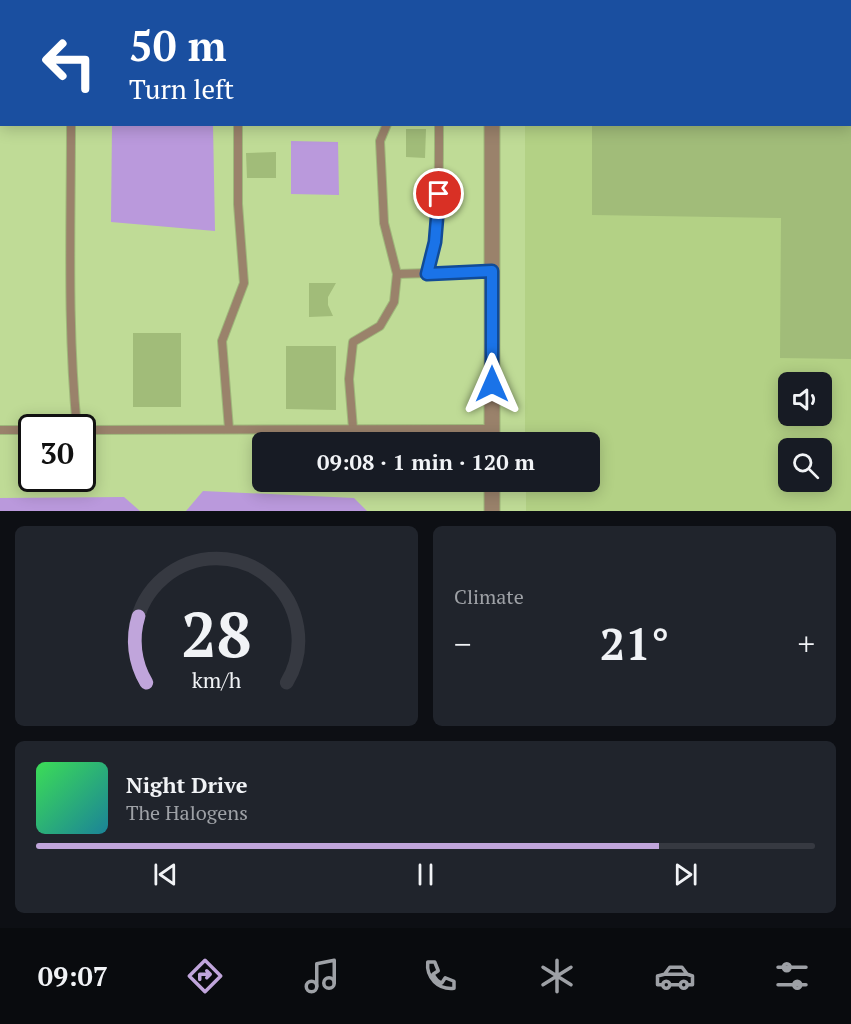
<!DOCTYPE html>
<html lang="en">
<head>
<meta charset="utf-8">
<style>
	body { margin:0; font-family:"PT Serif",serif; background:#20242c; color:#f1f3f6; height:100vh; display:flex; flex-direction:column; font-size:22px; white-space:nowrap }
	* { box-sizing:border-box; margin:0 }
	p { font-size:20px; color:#9ea1a6 }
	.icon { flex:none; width:33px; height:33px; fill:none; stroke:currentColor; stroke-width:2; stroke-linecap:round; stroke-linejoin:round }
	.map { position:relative; height:511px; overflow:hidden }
	.drawer { display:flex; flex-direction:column; gap:15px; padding:15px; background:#0d0f14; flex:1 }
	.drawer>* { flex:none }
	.guide { position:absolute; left:0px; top:0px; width:852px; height:126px; box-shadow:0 3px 15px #0003; background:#1a4fa0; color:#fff; overflow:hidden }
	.buttons { position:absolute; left:778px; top:372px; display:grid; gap:12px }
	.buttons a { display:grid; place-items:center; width:54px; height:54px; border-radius:9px; background:#171b24; box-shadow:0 3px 15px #0003; font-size:30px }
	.speed { position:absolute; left:18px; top:414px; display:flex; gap:12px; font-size:30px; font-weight:700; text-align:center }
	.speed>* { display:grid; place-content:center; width:78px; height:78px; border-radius:50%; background:#171b24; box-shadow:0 3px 15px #0003; line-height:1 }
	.speed .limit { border:3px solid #111; border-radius:9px; background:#fff; color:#111 }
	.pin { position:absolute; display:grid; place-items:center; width:51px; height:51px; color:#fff; margin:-26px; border:3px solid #fff; border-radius:50%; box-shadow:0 2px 6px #0007 }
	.me { position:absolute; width:66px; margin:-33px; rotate:0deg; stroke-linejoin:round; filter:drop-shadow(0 0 4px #0008) }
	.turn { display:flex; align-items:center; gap:21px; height:126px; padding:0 30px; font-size:27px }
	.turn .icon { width:78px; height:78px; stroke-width:2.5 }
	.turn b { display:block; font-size:42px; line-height:51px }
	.big { font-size:45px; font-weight:700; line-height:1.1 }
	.drawer .card { flex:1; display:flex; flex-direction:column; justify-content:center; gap:9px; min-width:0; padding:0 21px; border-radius:9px; background:#20242c }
	.drawer .dial { align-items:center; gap:0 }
	.dial svg { height:156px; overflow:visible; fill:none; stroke:#363941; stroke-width:7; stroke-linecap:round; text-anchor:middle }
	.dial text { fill:#f1f3f6; stroke:none }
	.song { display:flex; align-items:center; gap:18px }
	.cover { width:72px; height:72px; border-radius:9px; background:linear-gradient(135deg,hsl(130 70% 55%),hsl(190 70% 35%)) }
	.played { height:6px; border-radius:3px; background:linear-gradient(90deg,#c0a5db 80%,#363941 80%) }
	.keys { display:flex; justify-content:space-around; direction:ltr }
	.heat { display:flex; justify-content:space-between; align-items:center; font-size:33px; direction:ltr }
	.drawer .tiles { flex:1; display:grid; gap:15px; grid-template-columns:1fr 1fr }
	.card:last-child { grid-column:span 2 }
	.trip { position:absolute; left:252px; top:432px; width:348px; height:60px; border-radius:9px; background:#171b24; box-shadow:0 3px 15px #0003; font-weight:700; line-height:60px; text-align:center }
	.dock { display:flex; height:96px; justify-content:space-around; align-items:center; background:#090b0e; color:#9ea1a6 }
	.dock .icon { width:42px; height:42px }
	.dock .on { color:#c0a5db }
	.dock b { font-size:27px; color:#f1f3f6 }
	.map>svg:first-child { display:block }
</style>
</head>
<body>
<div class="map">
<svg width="851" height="511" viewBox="0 0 851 511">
	<rect width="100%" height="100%" fill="#bfdb96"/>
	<!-- built -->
	<path fill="#b3d185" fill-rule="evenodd" d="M851,56V511H526V482H590V442H525V125L850,124ZM789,382H822V416H789ZM789,448H822V482H789Z"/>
	<!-- water -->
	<g fill="#ba99dc">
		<polygon points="112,125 213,125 215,231 111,222"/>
		<polygon points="291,141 338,142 339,195 291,194"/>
		<polygon points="203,491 354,498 367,511 186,511"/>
		<polygon points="124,497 140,511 0,511 0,498"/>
	</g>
	<!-- building -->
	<g fill="#a1bc79">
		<polygon points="592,124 851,124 851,359 780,358 781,218 592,215"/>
		<polygon points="406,129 426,129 425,158 406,157"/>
		<polygon points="276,152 276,178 247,178 246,153"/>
		<polygon points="309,283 336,283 328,297 328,305 333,316 309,317"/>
		<rect x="133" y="333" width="48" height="74"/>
		<polygon points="286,346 336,346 336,410 286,409"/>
	</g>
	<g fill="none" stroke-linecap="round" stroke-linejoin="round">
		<!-- lane casing -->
		<g stroke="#9fb87b" stroke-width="10">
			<g id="lane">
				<polyline points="238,0 238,2"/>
				<polyline points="71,2 71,0"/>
				<path d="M71,124C71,226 67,327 77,428"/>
				<polyline points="397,274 492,271"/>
				<path d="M427,274C440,224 439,175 439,124"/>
				<polyline points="229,429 222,341 244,283 238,204 238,124"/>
				<polyline points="353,429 349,379 353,342 380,326 394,302 397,274 384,223 380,141 387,124"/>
				<polyline points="0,430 32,430"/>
				<polyline points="82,430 492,429"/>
			</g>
		</g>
		<!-- street casing -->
		<g stroke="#9fb87b" stroke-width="17">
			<g id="street">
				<polyline points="490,2 490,0"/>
				<polyline points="492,124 492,442"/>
				<polyline points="492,482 492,511"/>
			</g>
		</g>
		<!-- path -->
		<g stroke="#7c925e" stroke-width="3" stroke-dasharray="3 4.5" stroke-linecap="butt">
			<polyline points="375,0 375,2"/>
			<polyline points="431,2 431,0"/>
		</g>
		<!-- lane -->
		<use href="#lane" stroke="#9a826b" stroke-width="8"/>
		<!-- street -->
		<use href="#street" stroke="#9a826b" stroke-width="15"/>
	</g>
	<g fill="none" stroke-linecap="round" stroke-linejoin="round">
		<!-- route casing -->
		<g stroke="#114b97" stroke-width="15">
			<polyline id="route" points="439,194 435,242 427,274 492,271 492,384"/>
		</g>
		<!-- route -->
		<use href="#route" stroke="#1a73e8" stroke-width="10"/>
	</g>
</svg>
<div class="buttons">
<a><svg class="icon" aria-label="sound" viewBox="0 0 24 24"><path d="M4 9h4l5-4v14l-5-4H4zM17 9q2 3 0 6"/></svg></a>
<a><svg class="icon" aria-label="search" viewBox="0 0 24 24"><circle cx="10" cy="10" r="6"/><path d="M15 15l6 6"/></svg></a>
</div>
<div class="speed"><div class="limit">30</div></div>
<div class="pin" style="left:439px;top:194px;background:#d93025"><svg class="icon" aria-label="arrive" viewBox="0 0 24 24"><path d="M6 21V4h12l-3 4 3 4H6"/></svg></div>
<svg class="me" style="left:492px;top:384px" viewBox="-20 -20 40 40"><path d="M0-17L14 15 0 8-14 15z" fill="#1a73e8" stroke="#fff" stroke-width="4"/></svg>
<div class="trip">09:08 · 1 min · 120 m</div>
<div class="guide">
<div class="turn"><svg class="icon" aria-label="left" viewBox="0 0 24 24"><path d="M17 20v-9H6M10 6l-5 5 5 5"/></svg><div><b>50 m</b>Turn left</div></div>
</div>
</div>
<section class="drawer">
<div class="tiles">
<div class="card dial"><svg viewBox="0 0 100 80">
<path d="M14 69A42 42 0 1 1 86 69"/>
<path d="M14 69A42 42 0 0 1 10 35" stroke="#c0a5db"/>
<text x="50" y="56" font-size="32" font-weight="700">28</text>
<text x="50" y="72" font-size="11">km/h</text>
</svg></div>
<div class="card"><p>Climate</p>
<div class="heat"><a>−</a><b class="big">21°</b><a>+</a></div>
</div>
<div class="card">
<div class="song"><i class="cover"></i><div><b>Night Drive</b><p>The Halogens</p></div></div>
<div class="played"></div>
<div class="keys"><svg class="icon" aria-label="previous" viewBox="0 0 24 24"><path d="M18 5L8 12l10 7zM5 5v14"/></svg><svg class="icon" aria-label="pause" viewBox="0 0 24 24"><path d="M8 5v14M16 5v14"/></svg><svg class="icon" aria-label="next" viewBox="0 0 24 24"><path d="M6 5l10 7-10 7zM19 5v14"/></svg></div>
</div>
</div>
</section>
<nav class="dock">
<b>09:07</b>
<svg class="icon on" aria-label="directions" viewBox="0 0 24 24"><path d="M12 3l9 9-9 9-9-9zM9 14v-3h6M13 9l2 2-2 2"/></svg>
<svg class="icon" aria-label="music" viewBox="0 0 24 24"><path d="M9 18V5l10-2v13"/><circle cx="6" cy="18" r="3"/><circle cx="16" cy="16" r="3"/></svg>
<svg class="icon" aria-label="phone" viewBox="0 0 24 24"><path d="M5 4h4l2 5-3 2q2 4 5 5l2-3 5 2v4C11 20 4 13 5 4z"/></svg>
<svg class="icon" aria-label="climate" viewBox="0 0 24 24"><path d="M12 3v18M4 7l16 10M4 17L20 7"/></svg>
<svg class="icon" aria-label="car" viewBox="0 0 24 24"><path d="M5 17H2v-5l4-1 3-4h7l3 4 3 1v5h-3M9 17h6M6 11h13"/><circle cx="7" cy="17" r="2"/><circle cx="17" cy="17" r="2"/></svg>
<svg class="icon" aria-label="filters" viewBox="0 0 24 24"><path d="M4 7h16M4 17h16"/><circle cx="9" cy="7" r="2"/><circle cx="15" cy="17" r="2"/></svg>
</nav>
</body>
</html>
